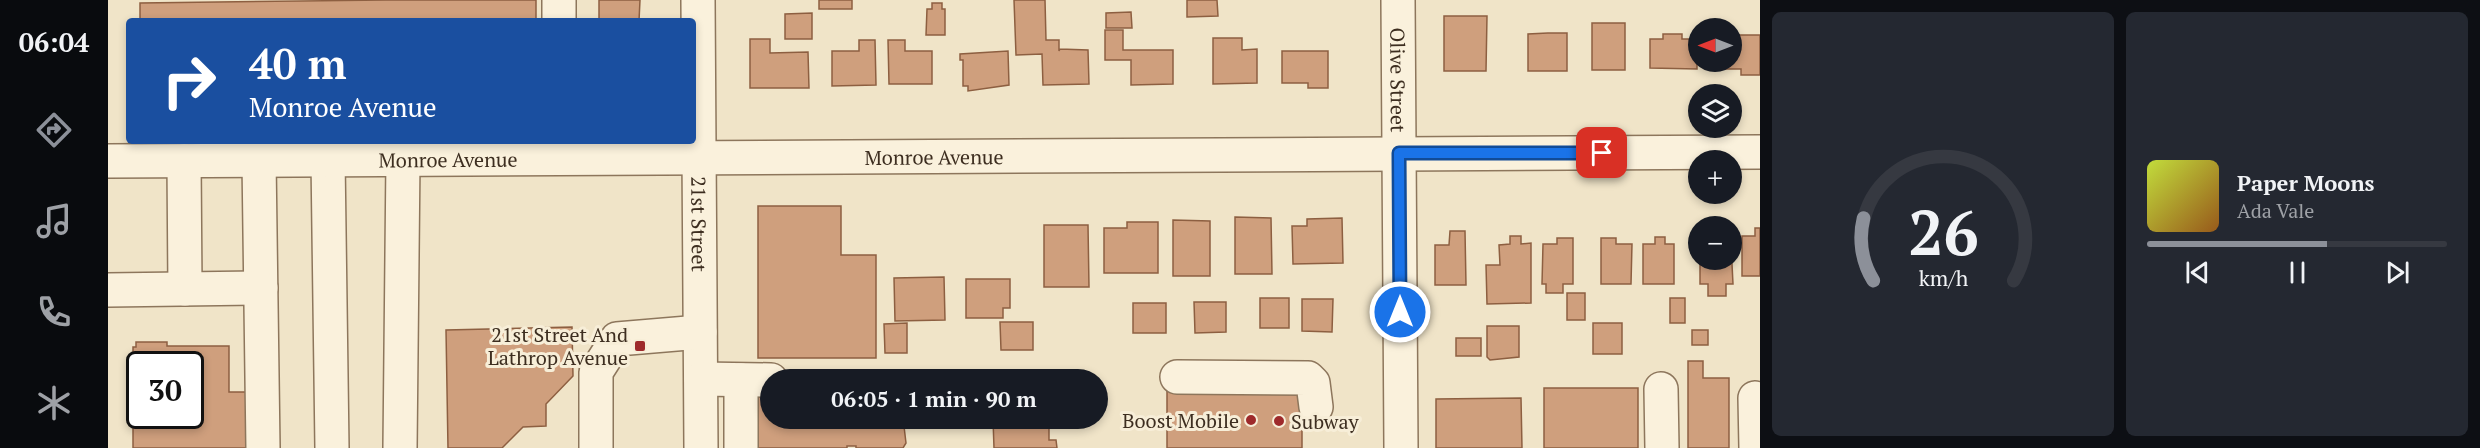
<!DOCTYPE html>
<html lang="en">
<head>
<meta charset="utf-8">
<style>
	body { margin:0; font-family:"PT Serif",serif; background:#242831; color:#f1f3f6; height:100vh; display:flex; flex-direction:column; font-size:22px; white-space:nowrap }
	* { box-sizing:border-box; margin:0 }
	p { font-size:20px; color:#9ea1a6 }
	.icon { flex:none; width:33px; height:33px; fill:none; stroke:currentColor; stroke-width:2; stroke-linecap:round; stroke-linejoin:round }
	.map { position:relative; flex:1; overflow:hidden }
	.panel { display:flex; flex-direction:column; gap:12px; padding:12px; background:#0d0f14; width:720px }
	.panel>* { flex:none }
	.top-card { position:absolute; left:18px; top:18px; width:570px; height:126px; border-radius:6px; box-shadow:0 3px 9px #0003; background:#1a4fa0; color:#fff; overflow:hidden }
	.needle { width:39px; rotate:270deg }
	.fabs { position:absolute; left:1580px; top:18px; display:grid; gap:12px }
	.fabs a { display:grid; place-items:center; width:54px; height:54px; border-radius:50%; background:#171b24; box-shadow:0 3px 9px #0003; font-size:30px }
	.speed { position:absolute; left:18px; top:351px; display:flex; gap:12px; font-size:30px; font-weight:700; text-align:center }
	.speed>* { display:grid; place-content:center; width:78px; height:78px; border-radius:50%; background:#171b24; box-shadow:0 3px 9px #0003; line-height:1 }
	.speed .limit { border:3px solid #111; border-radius:9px; background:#fff; color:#111 }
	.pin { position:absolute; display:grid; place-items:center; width:51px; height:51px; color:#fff; margin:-26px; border-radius:12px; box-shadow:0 3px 9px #0006 }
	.me { position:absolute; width:66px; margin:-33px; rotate:0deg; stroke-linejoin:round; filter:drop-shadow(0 0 4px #0008) }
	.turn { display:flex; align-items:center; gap:21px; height:126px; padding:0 24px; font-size:27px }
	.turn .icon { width:78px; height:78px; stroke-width:2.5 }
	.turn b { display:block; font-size:42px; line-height:51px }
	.panel .tile { flex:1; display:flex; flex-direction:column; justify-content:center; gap:9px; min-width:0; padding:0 21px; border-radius:9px; background:#242831 }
	.panel .dial { align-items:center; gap:0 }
	.dial svg { height:156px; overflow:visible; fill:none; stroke:#363941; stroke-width:7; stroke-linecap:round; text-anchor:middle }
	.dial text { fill:#f1f3f6; stroke:none }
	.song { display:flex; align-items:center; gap:18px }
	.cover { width:72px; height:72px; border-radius:9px; background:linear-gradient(135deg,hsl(70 70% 55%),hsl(30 70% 35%)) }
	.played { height:6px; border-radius:3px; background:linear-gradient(90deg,#8c9099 60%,#363941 60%) }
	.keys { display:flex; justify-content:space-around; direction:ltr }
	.panel .tiles { flex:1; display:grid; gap:12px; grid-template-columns:repeat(2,1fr) }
	.trip { position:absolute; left:652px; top:369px; width:348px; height:60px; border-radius:30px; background:#171b24; box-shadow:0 3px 9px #0003; font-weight:700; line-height:60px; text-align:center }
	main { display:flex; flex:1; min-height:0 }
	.menu { display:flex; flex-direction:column; width:108px; justify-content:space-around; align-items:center; background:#090b0e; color:#9ea1a6 }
	.menu .icon { width:42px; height:42px }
	.menu .selected { color:#8c9099 }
	.menu b { font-size:27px; color:#f1f3f6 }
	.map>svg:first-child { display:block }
</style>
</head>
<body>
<main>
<nav class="menu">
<b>06:04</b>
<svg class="icon selected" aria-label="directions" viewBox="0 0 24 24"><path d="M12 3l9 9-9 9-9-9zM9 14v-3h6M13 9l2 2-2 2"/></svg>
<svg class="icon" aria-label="music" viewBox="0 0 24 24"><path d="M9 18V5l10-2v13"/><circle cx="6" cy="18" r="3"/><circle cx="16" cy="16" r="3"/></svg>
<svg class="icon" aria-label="phone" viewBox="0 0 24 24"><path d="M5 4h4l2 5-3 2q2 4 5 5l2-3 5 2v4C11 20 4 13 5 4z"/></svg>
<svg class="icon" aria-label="climate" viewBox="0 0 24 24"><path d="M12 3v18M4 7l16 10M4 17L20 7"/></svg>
</nav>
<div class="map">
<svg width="1652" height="448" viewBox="0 0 1652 448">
	<rect width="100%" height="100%" fill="#f0e4c8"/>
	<!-- building -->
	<g fill="#cf9f7d" stroke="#8d5f41" stroke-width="1.5" fill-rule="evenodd">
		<polygon points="278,0 428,0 428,21 32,21 32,3"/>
		<polygon points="491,0 532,0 531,21 491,21"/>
		<rect x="711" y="0" width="33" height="9"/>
		<polygon points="906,0 937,0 938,40 951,40 951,51 952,49 980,50 981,84 935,85 934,54 908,55"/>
		<polygon points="1079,0 1109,0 1110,16 1079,17"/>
		<polygon points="824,3 834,3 834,9 837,9 837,35 818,35 819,9 824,9"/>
		<polygon points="1023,12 1024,28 998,28 998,13"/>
		<polygon points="704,13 704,39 677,39 677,14"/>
		<polygon points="1336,16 1379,16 1378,71 1336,71"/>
		<rect x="1484" y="23" width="33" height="47"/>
		<polygon points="997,30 1015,30 1015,50 1065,50 1065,84 1023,85 1023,60 997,60"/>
		<polygon points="1440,33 1459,33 1459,71 1420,71 1420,34"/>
		<polygon points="1555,34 1574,34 1574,39 1589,39 1589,69 1542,68 1542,39 1555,39"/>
		<polygon points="1623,35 1652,35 1652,75 1633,75 1633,69 1609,69 1609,62 1623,62"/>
		<polygon points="1105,38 1134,38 1134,50 1149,49 1149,83 1105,84"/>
		<polygon points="642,39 662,39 662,53 700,52 701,88 642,88"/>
		<polygon points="751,40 767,40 768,85 724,86 724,51 751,51"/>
		<polygon points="780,40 797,40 797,51 824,51 824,84 781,84"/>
		<polygon points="900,51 901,85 860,91 860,86 855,86 855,60 852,60 852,54"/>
		<polygon points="1174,51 1220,51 1220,88 1200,88 1200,83 1174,83"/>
		<polygon points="278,141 424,141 424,142 278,143"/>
		<polygon points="650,206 733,206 733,255 768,255 768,358 650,358"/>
		<polygon points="1127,217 1163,218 1164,274 1127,274"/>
		<polygon points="1234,218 1235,263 1185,264 1184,226 1199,226 1199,219"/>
		<polygon points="1065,220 1102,221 1102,276 1065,276"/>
		<polygon points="1019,222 1050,222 1050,273 996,273 996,228 1019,228"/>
		<polygon points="936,225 980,225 981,287 936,287"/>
		<polygon points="1647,228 1652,228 1652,276 1634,276 1634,236 1647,236"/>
		<polygon points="1342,231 1357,231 1358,285 1327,285 1327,245 1341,245"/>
		<polygon points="1402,236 1413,236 1413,244 1423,243 1423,303 1379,304 1378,265 1392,265 1391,245 1402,244"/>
		<polygon points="1547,237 1557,237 1557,244 1566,244 1566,284 1535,284 1535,244 1547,244"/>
		<polygon points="1449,238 1465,238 1465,284 1455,284 1455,293 1438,293 1438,284 1434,284 1435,244 1449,244"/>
		<polygon points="1493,238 1508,238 1508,244 1524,244 1523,284 1493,284"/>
		<polygon points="1623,244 1625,284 1618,284 1618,296 1600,296 1600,284 1592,284 1592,260 1623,260"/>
		<polygon points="836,277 837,320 787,321 786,278"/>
		<polygon points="858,279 902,279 902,308 895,308 895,318 858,318"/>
		<rect x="1459" y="293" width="18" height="27"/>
		<rect x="1152" y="298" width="29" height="30"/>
		<rect x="1562" y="298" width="15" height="25"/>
		<polygon points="1194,299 1225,299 1224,332 1194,331"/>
		<polygon points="1086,302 1118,302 1118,332 1087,333"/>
		<rect x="1025" y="303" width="33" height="30"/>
		<polygon points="892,322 925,322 925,350 893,350"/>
		<polygon points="799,323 799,353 777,353 776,324"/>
		<rect x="1485" y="323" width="29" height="31"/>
		<polygon points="1379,326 1411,326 1411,357 1382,360 1379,357"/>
		<polygon points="464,327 465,376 438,404 438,426 415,427 394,448 340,448 338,330"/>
		<rect x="1584" y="330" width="16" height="15"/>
		<rect x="1348" y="338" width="25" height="18"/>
		<path d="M28,342H59V346H121V392H139V448H25V347H28ZM32,364H82V416H32Z"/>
		<polygon points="1580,361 1595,361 1595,378 1621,378 1621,448 1580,448"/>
		<polygon points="1194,386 1194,448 1059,448 1059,387"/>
		<rect x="1436" y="388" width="94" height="60"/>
		<polygon points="646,396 663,396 663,418 795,418 798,443 795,448 748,448 748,446 739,446 739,448 647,448"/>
		<polygon points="1413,398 1414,448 1328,448 1328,399"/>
		<polygon points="885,419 941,419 941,440 948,440 949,448 886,448"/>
	</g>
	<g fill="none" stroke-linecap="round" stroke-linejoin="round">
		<!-- minor casing -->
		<g stroke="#8d765c" stroke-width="36">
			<g id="minor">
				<path id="s1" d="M590,0L593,448"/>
				<path id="s2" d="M1290,0L1293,448"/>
				<polyline points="451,21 451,0"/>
				<polyline points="220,159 224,448"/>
				<polyline points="151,160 155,448"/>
				<path id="s3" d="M0,161L1652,152"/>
				<polyline points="76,161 77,289"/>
				<polyline points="0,290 153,288"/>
				<polyline points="1069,377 1200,378 1205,383 1208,407"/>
				<polyline points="593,379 663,380"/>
				<polyline points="1553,389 1554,448"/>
				<polyline points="1647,398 1648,448"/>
				<polyline points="292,448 295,159"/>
				<polyline points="488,448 488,372 509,339 592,332"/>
				<polyline points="633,448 633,380"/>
			</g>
		</g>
		<!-- minor -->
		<use href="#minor" stroke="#faf1dc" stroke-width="33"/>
	</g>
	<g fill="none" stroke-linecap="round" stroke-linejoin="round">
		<!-- route casing -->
		<g stroke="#114b97" stroke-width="15">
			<polyline id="route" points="1292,312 1291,153 1494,153"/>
		</g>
		<!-- route -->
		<use href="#route" stroke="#1a73e8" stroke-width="10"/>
	</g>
	<!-- markers -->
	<g fill="#9e2a2b" stroke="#f7eed8" stroke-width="2">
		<rect x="526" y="340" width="12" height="12" rx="3"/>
		<circle cx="1143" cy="420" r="6"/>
		<circle cx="1171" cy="421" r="6"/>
	</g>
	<g text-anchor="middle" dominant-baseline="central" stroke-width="6" stroke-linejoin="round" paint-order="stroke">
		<!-- street labels -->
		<g font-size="20" fill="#3d2e20" stroke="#f7eed8">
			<text stroke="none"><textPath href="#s2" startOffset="80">Olive Street</textPath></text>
			<text stroke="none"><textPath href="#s3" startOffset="826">Monroe Avenue</textPath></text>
			<text stroke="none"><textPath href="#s3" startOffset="340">Monroe Avenue</textPath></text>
			<text stroke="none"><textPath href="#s1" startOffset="224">21st Street</textPath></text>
		</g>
		<!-- poi labels -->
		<g font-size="20" fill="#3d2e20" stroke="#f7eed8" text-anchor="end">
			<text x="520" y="334">21st Street And<tspan x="520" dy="23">Lathrop Avenue</tspan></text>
			<text x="1131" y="420">Boost Mobile</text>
			<text x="1183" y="421" text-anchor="start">Subway</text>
		</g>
	</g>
</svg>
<div class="fabs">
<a><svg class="needle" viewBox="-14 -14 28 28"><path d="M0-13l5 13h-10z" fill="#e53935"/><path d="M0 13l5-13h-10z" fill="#9ea1a6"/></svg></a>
<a><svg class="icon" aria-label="layers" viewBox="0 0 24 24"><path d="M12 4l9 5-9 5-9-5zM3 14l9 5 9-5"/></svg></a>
<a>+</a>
<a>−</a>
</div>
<div class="speed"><div class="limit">30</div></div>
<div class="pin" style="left:1494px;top:153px;background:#d93025"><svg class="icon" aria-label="arrive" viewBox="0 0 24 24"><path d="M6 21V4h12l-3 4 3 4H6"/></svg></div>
<svg class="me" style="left:1292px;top:312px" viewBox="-20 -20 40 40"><circle r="17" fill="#1a73e8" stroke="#fff" stroke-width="3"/><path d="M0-11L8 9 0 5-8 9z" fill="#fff"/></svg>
<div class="trip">06:05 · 1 min · 90 m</div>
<div class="top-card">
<div class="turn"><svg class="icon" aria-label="right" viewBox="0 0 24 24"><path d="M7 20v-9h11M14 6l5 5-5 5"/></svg><div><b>40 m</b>Monroe Avenue</div></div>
</div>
</div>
<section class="panel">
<div class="tiles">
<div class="tile dial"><svg viewBox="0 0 100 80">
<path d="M14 69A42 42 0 1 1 86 69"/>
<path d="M14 69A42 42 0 0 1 9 37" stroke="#8c9099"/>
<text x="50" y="56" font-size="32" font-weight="700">26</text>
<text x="50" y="72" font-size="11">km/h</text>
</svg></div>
<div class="tile">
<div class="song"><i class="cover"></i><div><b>Paper Moons</b><p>Ada Vale</p></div></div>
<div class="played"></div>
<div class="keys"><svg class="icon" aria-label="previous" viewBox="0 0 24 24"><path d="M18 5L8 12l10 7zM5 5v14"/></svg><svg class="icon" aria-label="pause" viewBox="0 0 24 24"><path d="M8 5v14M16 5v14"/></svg><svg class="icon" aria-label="next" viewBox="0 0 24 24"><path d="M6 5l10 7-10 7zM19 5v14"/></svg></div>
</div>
</div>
</section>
</main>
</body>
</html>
